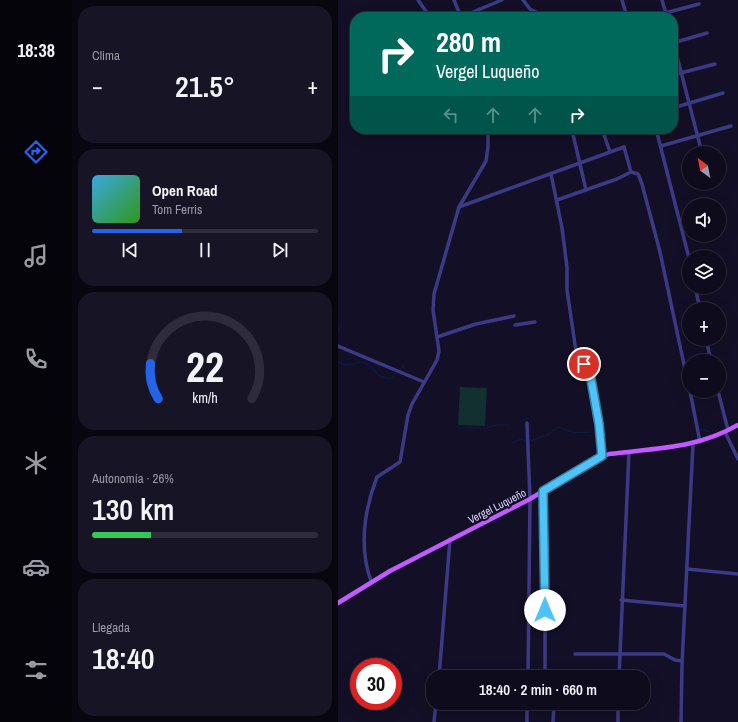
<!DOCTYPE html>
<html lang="es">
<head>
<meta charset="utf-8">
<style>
	body { margin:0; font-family:"Archivo Narrow",sans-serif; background:#171425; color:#f1f3f6; height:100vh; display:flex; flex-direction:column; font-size:15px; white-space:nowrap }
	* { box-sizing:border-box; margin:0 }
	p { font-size:13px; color:#9b9ba3 }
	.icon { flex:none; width:22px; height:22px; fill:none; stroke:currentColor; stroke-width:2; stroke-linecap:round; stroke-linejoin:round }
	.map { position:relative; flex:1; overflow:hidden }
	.side { display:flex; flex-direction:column; gap:6px; padding:6px; background:#08060f; width:266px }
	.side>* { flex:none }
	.top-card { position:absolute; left:12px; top:12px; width:328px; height:122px; border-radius:16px; box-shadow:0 4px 16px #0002,0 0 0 1px #2e2b3b; background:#00695c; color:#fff; overflow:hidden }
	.needle { width:26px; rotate:328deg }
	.fabs { position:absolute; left:344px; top:146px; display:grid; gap:8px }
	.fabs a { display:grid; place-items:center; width:44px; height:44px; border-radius:50%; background:#0e0b1c; box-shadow:0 4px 16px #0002,0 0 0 1px #2e2b3b; font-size:20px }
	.speed { position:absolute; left:12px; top:658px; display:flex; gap:8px; font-size:20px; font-weight:700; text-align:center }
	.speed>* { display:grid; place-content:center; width:52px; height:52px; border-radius:50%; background:#0e0b1c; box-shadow:0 4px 16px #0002,0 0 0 1px #2e2b3b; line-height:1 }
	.speed .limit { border:6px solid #d22; background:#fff; color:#111 }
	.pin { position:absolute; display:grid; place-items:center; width:34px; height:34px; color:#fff; margin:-17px; border:2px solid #fff; border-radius:50%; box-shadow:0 1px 4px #0007 }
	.me { position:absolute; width:44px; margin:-22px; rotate:0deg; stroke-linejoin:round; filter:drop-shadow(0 0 3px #0008) }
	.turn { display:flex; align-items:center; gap:14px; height:84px; padding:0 20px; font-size:18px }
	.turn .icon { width:52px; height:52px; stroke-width:2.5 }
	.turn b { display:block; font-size:28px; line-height:34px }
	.lanes { display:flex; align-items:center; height:38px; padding:0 20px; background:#0003; justify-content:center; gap:20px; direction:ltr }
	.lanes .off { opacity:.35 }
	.big { font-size:30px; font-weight:600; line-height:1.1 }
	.side .tile { flex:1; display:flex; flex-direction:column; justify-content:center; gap:6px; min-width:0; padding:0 14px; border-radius:16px; background:#171425 }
	.side .dial { align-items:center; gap:0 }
	.dial svg { height:104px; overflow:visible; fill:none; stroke:#2e2b3b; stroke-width:7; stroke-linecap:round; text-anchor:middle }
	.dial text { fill:#f1f3f6; stroke:none }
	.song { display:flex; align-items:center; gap:12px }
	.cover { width:48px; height:48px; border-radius:6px; background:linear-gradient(135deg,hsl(200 70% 55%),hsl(110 70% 35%)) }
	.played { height:4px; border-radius:2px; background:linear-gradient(90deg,#2563eb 40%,#2e2b3b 40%) }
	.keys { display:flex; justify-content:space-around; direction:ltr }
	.heat { display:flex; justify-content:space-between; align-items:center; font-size:22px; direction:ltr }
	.charge { height:6px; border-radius:3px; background:linear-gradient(90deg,#34c759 26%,#2e2b3b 0) }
	.trip { position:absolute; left:88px; top:670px; width:224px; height:40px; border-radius:16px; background:#0e0b1c; box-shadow:0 4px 16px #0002,0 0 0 1px #2e2b3b; font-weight:600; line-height:40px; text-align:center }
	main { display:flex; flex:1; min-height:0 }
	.dock { display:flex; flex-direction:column; width:72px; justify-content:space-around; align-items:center; background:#06040b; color:#9b9ba3 }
	.dock .icon { width:28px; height:28px }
	.dock .current { color:#2563eb }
	.dock b { font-size:18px; color:#f1f3f6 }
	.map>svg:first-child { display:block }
</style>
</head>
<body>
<main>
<nav class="dock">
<b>18:38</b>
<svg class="icon current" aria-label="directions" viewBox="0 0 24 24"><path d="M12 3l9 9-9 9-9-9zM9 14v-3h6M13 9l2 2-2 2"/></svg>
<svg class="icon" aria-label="music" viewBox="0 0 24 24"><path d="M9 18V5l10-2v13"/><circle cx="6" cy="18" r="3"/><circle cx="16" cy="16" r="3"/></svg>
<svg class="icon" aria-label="phone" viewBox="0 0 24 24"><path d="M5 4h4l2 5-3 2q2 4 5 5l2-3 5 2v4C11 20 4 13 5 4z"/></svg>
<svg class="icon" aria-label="climate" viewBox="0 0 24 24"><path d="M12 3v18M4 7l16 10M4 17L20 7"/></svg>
<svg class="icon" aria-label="car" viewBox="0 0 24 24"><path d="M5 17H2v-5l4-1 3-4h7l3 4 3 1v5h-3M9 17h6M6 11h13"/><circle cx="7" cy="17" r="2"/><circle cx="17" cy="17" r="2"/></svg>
<svg class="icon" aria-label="filters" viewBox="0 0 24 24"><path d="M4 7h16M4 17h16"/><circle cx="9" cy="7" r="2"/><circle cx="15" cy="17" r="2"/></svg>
</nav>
<section class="side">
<div class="tile"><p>Clima</p>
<div class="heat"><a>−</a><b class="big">21.5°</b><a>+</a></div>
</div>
<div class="tile">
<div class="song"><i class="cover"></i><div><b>Open Road</b><p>Tom Ferris</p></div></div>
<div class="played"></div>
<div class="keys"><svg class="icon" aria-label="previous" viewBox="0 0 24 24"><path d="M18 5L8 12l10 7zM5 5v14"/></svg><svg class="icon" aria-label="pause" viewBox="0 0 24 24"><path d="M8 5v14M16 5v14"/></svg><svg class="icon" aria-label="next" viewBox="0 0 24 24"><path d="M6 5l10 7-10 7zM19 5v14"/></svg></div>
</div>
<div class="tile dial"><svg viewBox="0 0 100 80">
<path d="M14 69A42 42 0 1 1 86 69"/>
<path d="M14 69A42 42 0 0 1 8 42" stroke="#2563eb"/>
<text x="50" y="56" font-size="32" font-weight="700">22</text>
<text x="50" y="72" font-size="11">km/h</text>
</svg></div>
<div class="tile"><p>Autonomía · 26%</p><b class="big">130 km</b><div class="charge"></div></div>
<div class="tile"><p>Llegada</p><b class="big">18:40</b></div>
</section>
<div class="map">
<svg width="400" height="722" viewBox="0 0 400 722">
	<rect width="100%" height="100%" fill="#130f26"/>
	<!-- green -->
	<polygon fill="#12302f" points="122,387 149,388 147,426 120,425"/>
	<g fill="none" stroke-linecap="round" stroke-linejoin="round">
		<!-- stream -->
		<g stroke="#0a1f44" stroke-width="1">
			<polyline points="0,331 3,326"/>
			<polyline points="0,362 8,365 24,362 32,365 41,376 52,379 60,372"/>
			<polyline points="62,370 66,365"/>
			<polyline points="120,428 149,428 157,425 172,425"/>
			<polyline points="362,429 372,432"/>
			<polyline points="192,441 209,435 220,427 237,433 252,432"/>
			<polyline points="174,443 183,439 188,441"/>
		</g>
		<!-- minor -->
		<g stroke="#3d3a85" stroke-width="3.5">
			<polyline points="80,0 92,17"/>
			<polyline points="116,0 123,17 164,0"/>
			<polyline points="185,0 192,9 208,17"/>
			<polyline points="284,0 289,17"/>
			<polyline points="324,0 329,17"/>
			<polyline points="312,17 361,4"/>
			<polyline points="335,41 364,153"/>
			<polyline points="335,43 369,33"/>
			<polyline points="335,75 377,64"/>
			<polyline points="335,108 385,93"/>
			<polyline points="237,129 234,130 248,190"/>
			<polyline points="264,129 272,152"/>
			<polyline points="318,129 351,258"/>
			<polyline points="323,146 393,126"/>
			<polyline points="286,147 293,172"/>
			<polyline points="213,174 224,228 229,267 229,290 240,365 246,364 251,368 261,424 264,456"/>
			<polyline points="219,200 279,179 293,172 300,174 304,184 322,252 351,388"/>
			<polyline points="121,207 286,147"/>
			<polyline points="357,287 362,309"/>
			<polyline points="177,325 197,322"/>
			<polyline points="99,337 138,324 176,316"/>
			<polyline points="368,339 373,361"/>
			<polyline points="0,346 86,382"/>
			<polyline points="352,391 362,442"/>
			<polyline points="380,391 390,430"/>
			<polyline points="189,423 192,499 190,677"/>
			<polyline points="387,432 400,459"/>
			<polyline points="205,491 207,555 207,677"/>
			<polyline points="349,569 400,574"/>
			<path d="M33,581C21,548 26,510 39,477L62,462L70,415L74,404L99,360L101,351L95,310L96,294L121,207L148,161L150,147V129"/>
			<polyline points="283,600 347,606"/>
			<polyline points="237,654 326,654 337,660 344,661"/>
			<polyline points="101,677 112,539"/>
			<polyline points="281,677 291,452"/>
			<polyline points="96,722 98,703"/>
			<polyline points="189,722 189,703"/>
			<polyline points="215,722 216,703"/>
			<polyline points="280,722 280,703"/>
			<polyline points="343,722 344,664 355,444"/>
		</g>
		<!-- major -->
		<path stroke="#c25bff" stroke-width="4.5" d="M0,603L52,571L192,499L260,458L271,454C318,448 358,449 400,425"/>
	</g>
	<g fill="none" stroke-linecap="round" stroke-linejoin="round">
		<!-- route casing -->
		<g stroke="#337fa1" stroke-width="10">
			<polyline id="route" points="207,610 205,491 264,456 261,424 251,368 246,364"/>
		</g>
		<!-- route -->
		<use href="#route" stroke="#4fc3f7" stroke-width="7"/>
	</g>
	<g text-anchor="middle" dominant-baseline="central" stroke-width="4" stroke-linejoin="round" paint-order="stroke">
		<!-- street labels -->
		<g font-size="11" fill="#d9d4ff" stroke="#130f26">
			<text transform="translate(159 506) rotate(-27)">Vergel Luqueño</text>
		</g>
	</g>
</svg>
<div class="fabs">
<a><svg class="needle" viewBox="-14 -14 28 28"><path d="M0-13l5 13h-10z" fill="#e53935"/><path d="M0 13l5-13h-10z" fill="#9b9ba3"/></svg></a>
<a><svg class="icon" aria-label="sound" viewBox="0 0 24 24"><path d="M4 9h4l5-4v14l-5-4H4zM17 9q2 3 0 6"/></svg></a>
<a><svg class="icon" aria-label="layers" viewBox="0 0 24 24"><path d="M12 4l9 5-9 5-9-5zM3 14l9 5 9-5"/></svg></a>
<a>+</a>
<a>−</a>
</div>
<div class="speed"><div class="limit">30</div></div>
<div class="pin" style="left:246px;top:364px;background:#d93025"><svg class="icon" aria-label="arrive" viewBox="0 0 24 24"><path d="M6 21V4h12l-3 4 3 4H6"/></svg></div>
<svg class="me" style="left:207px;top:610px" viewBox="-20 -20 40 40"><circle r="19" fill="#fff"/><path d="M0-13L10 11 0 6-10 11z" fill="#4fc3f7"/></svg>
<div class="trip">18:40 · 2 min · 660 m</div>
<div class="top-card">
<div class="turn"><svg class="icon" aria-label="right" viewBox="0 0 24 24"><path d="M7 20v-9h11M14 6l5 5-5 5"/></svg><div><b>280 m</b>Vergel Luqueño</div></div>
<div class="lanes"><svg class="icon off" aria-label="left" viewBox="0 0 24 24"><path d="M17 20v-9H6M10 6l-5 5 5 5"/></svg><svg class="icon off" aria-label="ahead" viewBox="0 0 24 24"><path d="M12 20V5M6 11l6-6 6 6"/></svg><svg class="icon off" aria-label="ahead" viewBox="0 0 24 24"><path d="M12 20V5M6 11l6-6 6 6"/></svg><svg class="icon" aria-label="right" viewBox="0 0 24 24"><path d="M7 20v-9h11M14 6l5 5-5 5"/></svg></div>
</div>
</div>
</main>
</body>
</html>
